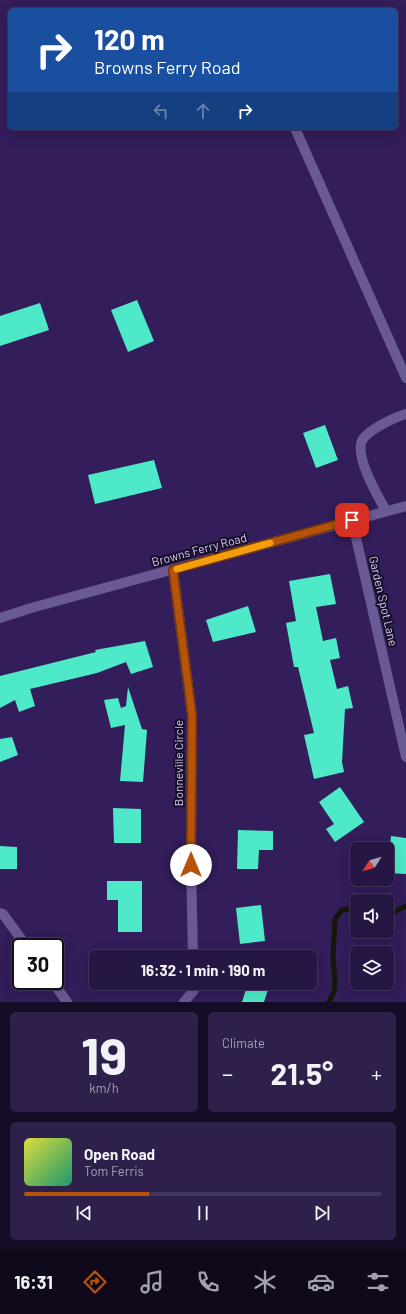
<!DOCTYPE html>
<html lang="en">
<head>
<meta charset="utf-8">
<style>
	body { margin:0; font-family:Barlow,sans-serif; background:#2e1f4b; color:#f1f3f6; height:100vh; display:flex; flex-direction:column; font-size:15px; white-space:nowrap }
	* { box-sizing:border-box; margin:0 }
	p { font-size:13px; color:#a49fb2 }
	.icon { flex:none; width:22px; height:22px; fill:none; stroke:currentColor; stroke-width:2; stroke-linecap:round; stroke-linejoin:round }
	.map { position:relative; height:1002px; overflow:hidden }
	.drawer { display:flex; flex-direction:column; gap:10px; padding:10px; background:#150c25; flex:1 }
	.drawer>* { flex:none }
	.guide { position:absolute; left:8px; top:8px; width:390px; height:122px; border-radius:6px; box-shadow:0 4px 16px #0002,0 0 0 1px #42355d; background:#1a4fa0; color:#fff; overflow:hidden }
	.needle { width:26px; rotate:233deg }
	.tools { position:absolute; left:350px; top:842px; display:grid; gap:8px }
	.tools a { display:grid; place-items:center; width:44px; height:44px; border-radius:6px; background:#261644; box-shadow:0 4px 16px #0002,0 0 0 1px #42355d; font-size:20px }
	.speed { position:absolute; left:12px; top:938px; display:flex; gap:8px; font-size:20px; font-weight:700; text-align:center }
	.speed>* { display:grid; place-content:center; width:52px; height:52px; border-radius:50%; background:#261644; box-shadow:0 4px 16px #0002,0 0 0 1px #42355d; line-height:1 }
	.speed .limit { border:2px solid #111; border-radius:6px; background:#fff; color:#111 }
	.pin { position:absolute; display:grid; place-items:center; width:34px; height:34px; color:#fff; margin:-17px; border-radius:8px; box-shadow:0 2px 6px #0006 }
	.me { position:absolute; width:44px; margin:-22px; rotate:0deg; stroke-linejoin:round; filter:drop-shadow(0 0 3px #0008) }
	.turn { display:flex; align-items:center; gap:14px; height:84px; padding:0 20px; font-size:18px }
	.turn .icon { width:52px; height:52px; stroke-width:2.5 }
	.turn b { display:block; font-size:28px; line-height:34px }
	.lanes { display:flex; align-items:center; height:38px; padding:0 20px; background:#0003; justify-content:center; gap:20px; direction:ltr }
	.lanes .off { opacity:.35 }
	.big { font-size:30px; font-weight:700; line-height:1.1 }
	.drawer .tile { flex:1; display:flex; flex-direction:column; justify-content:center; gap:6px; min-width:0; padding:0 14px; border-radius:6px; background:#2e1f4b }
	.drawer .dial { align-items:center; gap:0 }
	.dial b { font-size:52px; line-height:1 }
	.song { display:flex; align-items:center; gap:12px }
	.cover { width:48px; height:48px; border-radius:6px; background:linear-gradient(135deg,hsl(60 70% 55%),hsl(160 70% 35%)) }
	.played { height:4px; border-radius:2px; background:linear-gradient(90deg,#b45309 35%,#42355d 35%) }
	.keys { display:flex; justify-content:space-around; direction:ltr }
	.heat { display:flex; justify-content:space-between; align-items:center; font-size:22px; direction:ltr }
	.drawer .tiles { flex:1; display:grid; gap:10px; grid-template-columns:1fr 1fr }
	.tile:last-child { grid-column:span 2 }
	.trip { position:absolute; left:89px; top:950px; width:228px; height:40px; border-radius:6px; background:#261644; box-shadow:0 4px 16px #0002,0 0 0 1px #42355d; font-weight:700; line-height:40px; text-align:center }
	.tab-bar { display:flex; height:64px; justify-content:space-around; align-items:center; background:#0f091b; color:#a49fb2 }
	.tab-bar .icon { width:28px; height:28px }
	.tab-bar .current { color:#b45309 }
	.tab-bar b { font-size:18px; color:#f1f3f6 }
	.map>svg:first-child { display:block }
</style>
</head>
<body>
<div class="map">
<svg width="406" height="1002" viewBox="0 0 406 1002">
	<rect width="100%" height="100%" fill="#331d5a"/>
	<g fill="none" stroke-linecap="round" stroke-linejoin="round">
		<!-- stream -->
		<g stroke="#151708" stroke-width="5">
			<polyline points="387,916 406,906"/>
			<polyline points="329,1002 334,991 335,982 333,958 335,919 342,910 353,908 357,909"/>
		</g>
	</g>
	<!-- building -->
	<g fill="#4ee9c8">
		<polygon points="137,300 154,341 128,352 111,310"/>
		<polygon points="40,303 49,330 0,346 0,316"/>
		<polygon points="325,425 338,460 316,468 303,433"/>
		<polygon points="154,460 162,488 95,504 88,475"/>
		<polygon points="330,574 336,604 316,607 323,641 336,638 340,658 330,660 337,689 348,686 353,708 345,709 342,762 344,772 314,779 304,735 314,733 298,667 294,667 286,623 296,621 289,581"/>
		<polygon points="248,606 256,632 213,642 206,620"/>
		<polygon points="145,641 153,667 131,674 126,662 97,673 30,689 35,706 19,712 15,700 0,708 0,676 96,652 95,650"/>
		<polygon points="128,687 142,729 147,730 143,782 120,781 125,725 111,728 104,700 118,698 121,708 126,706"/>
		<polygon points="12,737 18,755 0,762 0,739"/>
		<polygon points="340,787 364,822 335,842 326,829 334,824 319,802"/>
		<polygon points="113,808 141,809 141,843 114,843"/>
		<polygon points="238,830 273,831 273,850 259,850 258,869 237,869"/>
		<polygon points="391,836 406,838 406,874 387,873 387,845 390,846"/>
		<polygon points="0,846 17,847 17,869 0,869"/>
		<polygon points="107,881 142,881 142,932 118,932 118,900 107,900"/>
		<polygon points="261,905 265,941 240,944 236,908"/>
		<polygon points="248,983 270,983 264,1002 242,1002"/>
	</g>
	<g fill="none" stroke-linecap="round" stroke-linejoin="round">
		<!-- minor -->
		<g stroke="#6a5a93" stroke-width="10">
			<polyline points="295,128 406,378"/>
			<path d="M386,511C378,497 353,454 363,439C370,429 395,417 406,414"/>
			<polyline points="352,520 406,757"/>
			<polyline points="173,570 192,715 191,863 193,957"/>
			<polyline points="0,618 31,608 406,506"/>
			<polyline points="0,913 3,914 27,947"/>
			<polyline points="52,981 67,1002"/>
			<polyline points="184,1002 194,990 194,983"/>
		</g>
	</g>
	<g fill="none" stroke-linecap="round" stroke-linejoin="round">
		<!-- route casing -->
		<g stroke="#753606" stroke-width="10">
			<polyline id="route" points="191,865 192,715 173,570 352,520"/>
		</g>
		<!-- route -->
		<use href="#route" stroke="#b45309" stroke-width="7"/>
		<!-- slow -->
		<polyline stroke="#f59e0b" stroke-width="7" points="177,569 270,543"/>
	</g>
	<g text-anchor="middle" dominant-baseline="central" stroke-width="4" stroke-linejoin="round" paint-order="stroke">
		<!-- street labels -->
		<g font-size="12" fill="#d5ccf2" stroke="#170f2a">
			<text transform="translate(199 549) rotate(-15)">Browns Ferry Road</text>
			<text transform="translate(384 601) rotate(77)">Garden Spot Lane</text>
			<text transform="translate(178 763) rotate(-90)">Bonneville Circle</text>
		</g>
	</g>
</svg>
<div class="tools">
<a><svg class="needle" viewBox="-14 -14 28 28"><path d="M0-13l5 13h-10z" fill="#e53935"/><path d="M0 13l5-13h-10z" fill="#a49fb2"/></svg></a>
<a><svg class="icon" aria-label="sound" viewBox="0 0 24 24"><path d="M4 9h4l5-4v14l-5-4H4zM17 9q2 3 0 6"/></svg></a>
<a><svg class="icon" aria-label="layers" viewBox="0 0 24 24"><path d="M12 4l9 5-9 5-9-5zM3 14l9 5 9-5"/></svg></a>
</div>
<div class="speed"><div class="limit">30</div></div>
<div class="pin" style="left:352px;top:520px;background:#d93025"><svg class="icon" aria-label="arrive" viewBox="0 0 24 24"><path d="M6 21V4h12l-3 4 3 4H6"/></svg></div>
<svg class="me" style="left:191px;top:865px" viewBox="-20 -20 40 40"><circle r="19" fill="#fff"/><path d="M0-13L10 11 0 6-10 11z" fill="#b45309"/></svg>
<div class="trip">16:32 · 1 min · 190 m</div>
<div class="guide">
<div class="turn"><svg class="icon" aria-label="right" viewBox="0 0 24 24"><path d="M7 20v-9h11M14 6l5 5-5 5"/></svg><div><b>120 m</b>Browns Ferry Road</div></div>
<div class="lanes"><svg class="icon off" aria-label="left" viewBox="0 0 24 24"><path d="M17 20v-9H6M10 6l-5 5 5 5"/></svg><svg class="icon off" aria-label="ahead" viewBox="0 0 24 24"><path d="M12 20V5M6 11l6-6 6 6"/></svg><svg class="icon" aria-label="right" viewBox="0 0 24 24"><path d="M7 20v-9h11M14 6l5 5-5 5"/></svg></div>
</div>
</div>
<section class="drawer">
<div class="tiles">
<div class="tile dial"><b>19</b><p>km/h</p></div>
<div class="tile"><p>Climate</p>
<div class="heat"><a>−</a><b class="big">21.5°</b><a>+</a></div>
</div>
<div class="tile">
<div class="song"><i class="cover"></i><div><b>Open Road</b><p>Tom Ferris</p></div></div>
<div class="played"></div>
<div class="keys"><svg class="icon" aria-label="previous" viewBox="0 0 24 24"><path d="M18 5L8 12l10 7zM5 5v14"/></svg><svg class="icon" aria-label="pause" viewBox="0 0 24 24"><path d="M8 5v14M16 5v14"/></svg><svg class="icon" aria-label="next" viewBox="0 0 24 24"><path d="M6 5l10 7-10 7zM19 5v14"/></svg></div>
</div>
</div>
</section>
<nav class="tab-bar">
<b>16:31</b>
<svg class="icon current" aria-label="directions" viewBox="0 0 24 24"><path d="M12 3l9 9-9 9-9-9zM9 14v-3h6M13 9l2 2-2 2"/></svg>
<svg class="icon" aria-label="music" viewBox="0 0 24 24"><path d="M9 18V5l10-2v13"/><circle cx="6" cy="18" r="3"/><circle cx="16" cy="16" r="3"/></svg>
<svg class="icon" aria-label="phone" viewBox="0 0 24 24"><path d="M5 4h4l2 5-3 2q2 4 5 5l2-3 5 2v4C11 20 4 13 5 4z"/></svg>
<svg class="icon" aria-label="climate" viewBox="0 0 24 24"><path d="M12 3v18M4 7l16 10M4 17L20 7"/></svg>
<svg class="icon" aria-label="car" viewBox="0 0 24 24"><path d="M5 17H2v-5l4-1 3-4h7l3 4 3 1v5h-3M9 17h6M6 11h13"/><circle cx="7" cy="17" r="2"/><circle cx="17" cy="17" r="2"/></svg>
<svg class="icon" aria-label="filters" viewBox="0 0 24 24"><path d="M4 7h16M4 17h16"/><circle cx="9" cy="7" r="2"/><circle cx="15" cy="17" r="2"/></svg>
</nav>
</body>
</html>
